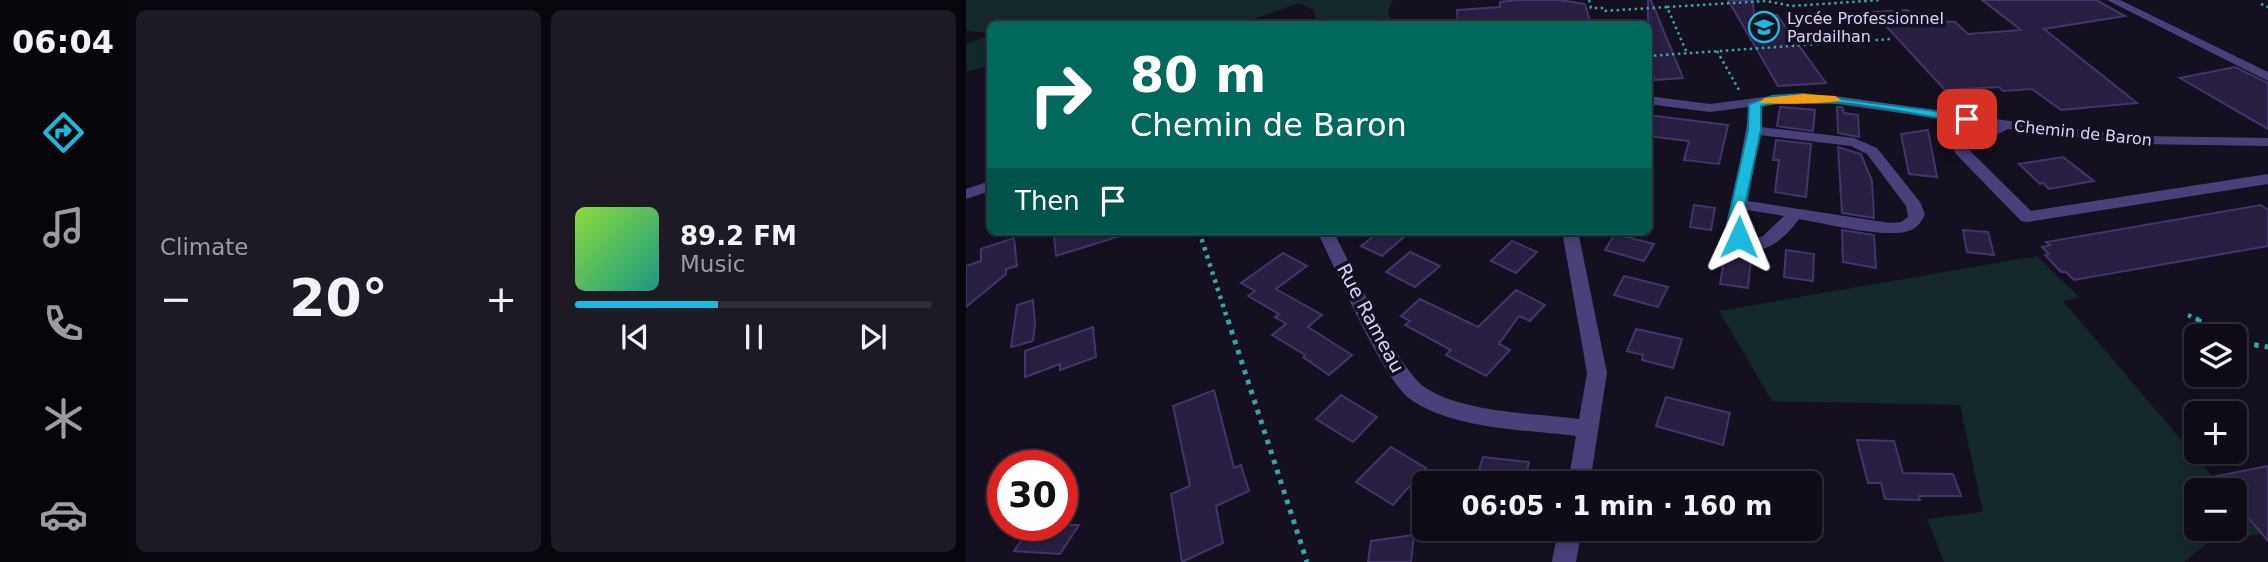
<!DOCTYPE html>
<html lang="en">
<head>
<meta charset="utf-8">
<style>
	body { margin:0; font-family:"DejaVu Sans",sans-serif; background:#1d1a25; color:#f1f3f6; height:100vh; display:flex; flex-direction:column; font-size:26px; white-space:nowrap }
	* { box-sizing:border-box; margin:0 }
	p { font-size:23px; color:#9b9ba2 }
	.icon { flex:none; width:38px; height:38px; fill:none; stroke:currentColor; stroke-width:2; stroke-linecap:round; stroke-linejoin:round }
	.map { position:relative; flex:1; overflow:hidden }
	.sheet { display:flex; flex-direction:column; gap:10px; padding:10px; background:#08070d; width:840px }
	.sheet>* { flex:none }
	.top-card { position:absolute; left:21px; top:21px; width:665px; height:214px; border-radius:10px; box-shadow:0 4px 10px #0003,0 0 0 2px #2f2c37; background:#00695c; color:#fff; overflow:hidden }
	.buttons { position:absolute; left:1218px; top:324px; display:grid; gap:14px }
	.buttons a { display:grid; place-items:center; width:63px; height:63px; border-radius:10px; background:#0f0c18; box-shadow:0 4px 10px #0003,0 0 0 2px #2f2c37; font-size:35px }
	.speed { position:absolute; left:21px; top:450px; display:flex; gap:14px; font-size:35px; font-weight:700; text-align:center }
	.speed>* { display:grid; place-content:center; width:91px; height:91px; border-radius:50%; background:#0f0c18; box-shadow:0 4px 10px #0003,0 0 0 2px #2f2c37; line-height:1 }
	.speed .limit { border:10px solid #d22; background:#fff; color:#111 }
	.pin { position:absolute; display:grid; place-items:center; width:60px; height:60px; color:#fff; margin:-30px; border-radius:14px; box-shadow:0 4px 10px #0006 }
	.me { position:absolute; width:77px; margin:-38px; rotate:1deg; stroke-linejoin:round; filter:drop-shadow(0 0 5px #0008) }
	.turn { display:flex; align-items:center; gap:24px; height:147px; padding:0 28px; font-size:32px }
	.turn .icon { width:91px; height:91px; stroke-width:2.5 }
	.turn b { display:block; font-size:49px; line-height:60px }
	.then { display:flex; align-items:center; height:66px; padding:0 28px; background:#0003; gap:14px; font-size:26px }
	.big { font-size:52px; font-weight:600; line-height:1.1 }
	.sheet .tile { flex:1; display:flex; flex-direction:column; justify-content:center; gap:10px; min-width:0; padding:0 24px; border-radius:10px; background:#1d1a25 }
	.song { display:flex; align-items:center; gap:21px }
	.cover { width:84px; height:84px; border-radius:10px; background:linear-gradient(135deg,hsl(90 70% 55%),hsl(170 70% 35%)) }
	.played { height:7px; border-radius:4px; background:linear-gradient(90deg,#1cb9de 40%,#2f2c37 40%) }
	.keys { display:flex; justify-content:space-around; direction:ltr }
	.heat { display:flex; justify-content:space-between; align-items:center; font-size:38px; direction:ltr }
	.sheet .tiles { flex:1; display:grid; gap:10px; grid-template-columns:repeat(2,1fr) }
	.trip { position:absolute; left:446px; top:471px; width:410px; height:70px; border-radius:10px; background:#0f0c18; box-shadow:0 4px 10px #0003,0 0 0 2px #2f2c37; font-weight:600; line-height:70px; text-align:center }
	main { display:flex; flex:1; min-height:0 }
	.tabs { display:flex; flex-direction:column; width:126px; justify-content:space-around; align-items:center; background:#06050a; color:#9b9ba2 }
	.tabs .icon { width:49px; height:49px }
	.tabs .on { color:#1cb9de }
	.tabs b { font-size:32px; color:#f1f3f6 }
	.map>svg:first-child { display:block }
</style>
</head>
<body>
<main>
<nav class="tabs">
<b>06:04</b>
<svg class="icon on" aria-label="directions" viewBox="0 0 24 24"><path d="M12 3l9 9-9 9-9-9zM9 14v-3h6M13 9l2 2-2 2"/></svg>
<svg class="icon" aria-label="music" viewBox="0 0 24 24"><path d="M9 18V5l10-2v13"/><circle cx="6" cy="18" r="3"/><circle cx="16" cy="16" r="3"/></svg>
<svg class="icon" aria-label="phone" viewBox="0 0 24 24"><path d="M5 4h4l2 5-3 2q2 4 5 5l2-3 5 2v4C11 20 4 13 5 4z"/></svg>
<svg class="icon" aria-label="climate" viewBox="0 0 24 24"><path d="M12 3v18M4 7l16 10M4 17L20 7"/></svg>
<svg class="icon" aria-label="car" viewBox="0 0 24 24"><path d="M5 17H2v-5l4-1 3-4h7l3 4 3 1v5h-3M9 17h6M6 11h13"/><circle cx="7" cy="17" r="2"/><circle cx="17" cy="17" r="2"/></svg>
</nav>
<section class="sheet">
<div class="tiles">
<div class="tile"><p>Climate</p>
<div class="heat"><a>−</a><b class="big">20°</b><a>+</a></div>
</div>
<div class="tile">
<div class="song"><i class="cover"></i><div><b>89.2 FM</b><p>Music</p></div></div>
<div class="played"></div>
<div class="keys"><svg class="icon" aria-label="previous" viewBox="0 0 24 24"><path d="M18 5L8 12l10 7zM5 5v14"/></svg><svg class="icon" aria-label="pause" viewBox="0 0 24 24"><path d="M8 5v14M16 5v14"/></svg><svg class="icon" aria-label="next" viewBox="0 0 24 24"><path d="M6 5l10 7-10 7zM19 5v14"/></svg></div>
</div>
</div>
</section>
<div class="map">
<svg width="1302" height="562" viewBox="0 0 1302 562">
	<rect width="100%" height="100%" fill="#141020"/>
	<!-- green -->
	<g fill="#142829">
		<polygon points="0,0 427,0 422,11 426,24 350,24 348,10 333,3 274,24 207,24 204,20 184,24 24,24 24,33 0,31"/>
		<polygon points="24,35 24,65 0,72 0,44"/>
		<polygon points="1071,256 1113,297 1097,301 1258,490 1230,490 1230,528 1269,528 1269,502 1296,534 1243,542 1218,562 978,562 961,519 1017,512 994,405 806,401 753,311"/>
	</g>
	<!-- building -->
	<g fill="#281e3f" stroke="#423368" stroke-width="2">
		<polygon points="552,0 593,0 619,4 625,24 492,24 491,10 534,7 534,2"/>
		<polygon points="682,0 685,0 717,78 689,80 682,62"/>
		<polygon points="762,0 787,0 788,17 811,15 860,83 812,86"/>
		<polygon points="1016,0 1130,0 1159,16 1078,29 1171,103 1095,110 1066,89 1037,91 1033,87 979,90 907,12 942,10 954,21 989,22 1002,34 1055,30"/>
		<polygon points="1269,67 1302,83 1302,129 1214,78"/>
		<polygon points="814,107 849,110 847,131 811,126"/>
		<polygon points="871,107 876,107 878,113 892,115 893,137 872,133"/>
		<polygon points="682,115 762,125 753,164 718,160 723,141 682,136"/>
		<polygon points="962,130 971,177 943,174 935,134"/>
		<polygon points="810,140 845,144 840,197 809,192 813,160 807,160"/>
		<polygon points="872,147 895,154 906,181 908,218 876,213"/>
		<polygon points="1097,157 1128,181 1083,189 1077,183 1074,184 1053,164"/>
		<polygon points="728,205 749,208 745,230 724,227"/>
		<polygon points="1295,205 1302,210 1302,246 1108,280 1100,272 1095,272 1079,255 1083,254 1076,247 1084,245 1080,242"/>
		<polygon points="876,230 908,235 910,268 877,262"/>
		<polygon points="997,230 1022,232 1028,255 1001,252"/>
		<polygon points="103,231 156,231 157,235 90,256 88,236"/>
		<polygon points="414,231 423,231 438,237 416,256 395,246"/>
		<polygon points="649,234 688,244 678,261 639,250"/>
		<polygon points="48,238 51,266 40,269 40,274 0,307 0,266 15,261 15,249"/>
		<polygon points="546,241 571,252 550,273 525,261"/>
		<polygon points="820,250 848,254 847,281 818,277"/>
		<polygon points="444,252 474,266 449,287 420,272"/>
		<polygon points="317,253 341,266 310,289 356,315 342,327 386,355 363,375 337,357 339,355 306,335 320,324 309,317 313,314 282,296 289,291 275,283"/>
		<polygon points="759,254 785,258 782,288 754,284"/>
		<polygon points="658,276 702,287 692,307 648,295"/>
		<polygon points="550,290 579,305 564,321 553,316 533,344 544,350 520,376 480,355 485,350 439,325 444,321 435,316 454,299 512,327"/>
		<polygon points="67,300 69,324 67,341 45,347 51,305"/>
		<polygon points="127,327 130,357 94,370 94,364 59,377 59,351"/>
		<polygon points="670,329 716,339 707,368 676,360 677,355 661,351"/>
		<polygon points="248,390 268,468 275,465 283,491 250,506 257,543 216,562 205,494 224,486 207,406"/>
		<polygon points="375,395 411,417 387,442 350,419"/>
		<polygon points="700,397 764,413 757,445 690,426"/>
		<polygon points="891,440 928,441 937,473 987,474 995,496 953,496 954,500 919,499 915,483 902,483"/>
		<polygon points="425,447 460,468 427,505 390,482"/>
		<polygon points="517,457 563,462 558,483 509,483"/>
		<polygon points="1302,466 1302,541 1269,502 1269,490 1226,490 1225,481"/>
		<polygon points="66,525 113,525 94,554 48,551"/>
		<polygon points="448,535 445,562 402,562 405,541"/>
	</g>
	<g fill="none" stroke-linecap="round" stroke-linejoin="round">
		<!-- path-far2 -->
		<g stroke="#3da2a5" stroke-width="2.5" stroke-dasharray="2.5 3.5" stroke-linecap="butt">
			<polyline points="623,0 625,8 636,8 637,11 701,7 721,53"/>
			<polyline points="1295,4 1302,7"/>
			<polyline points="701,7 800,1 826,6 915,0"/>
			<polyline points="751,51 773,90"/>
			<polyline points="682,56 925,39"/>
		</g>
		<!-- path-far1 -->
		<g stroke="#3da2a5" stroke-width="4.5" stroke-dasharray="3.5 5" stroke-linecap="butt">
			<polyline points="233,231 262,321"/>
			<polyline points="1222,315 1235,321"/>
		</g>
		<!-- path -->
		<g stroke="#3da2a5" stroke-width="5" stroke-dasharray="4.5 6" stroke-linecap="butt">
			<polyline points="262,320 341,562"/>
			<polyline points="1231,320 1266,336"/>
			<polyline points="1269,337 1283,344 1302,347"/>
		</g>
		<!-- minor -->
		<g fill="#484179" fill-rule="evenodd">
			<polygon points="1141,0 1154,0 1302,72 1302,81"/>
			<path d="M682,96L744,104L806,96H870L1078,126L1174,136L1302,138V146L1174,144L1042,129L1020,140H998L1002,149L1065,211L1302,174V184L1061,222L1055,221L990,154L978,131L977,119L870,104H806L744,112L682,104ZM991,121L1028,127L1014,133L994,130Z"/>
			<path d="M789,114L796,118L794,127L888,138L911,148L954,202L959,214C957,219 954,224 949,228C928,242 859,223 833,219C815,244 785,267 761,233L782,118ZM793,135L885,146L901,154L940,206L942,217L935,222L924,223L782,201ZM781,210L818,216L797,236L788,239L777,232Z"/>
			<polygon points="24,181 24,191 0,199 0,189"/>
			<path d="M351,231H367C386,266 431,369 460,388C498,413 568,413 613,419L621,373L596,231H612L641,373L624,483H602L610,436C561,430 485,429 444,399C416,378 369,268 351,231Z"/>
			<polygon points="592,528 616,528 610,562 586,562"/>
		</g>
	</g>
	<!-- route -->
	<path fill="#1cb9de" stroke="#127890" stroke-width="2" d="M837,94L1001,115L1007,119L1001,123C942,114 852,91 795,106V130L775,224L780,237L778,241H768L761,233V224L782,130L783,104L806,96Z"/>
	<!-- slow -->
	<path fill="#f59e0b" d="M837,94L869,96L875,100C869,104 798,105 793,102L799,98Z"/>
	<!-- icons -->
	<defs>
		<g id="school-ring" transform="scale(1.575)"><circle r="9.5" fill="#141020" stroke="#1cb9de" stroke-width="1.5"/><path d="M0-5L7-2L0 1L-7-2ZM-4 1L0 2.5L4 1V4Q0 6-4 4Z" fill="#1cb9de"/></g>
	</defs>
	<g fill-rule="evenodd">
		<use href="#school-ring" x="798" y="27"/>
	</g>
	<g text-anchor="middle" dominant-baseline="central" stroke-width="7" stroke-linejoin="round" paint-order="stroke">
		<!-- far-poi labels -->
		<g font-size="16" fill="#dcd4fa" stroke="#141020" text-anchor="start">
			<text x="821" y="18">Lycée Professionnel<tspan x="821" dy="18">Pardailhan</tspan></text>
		</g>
		<!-- far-street labels -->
		<g font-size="16" fill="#dcd4fa" stroke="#141020">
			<text transform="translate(1117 133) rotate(6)">Chemin de Baron</text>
		</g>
		<!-- street labels -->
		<g font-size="19" fill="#dcd4fa" stroke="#141020">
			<text transform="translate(405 318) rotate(62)">Rue Rameau</text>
		</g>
	</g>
</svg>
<div class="buttons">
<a><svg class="icon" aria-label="layers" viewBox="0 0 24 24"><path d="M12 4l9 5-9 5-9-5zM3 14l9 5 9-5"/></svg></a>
<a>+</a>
<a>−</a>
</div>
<div class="speed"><div class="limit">30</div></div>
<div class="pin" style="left:1001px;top:119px;background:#d93025"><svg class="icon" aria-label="arrive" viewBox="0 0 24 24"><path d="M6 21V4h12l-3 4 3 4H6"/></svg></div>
<svg class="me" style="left:773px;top:237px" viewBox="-20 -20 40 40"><path d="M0-17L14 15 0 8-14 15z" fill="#1cb9de" stroke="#fff" stroke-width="4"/></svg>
<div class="trip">06:05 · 1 min · 160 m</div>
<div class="top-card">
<div class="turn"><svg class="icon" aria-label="right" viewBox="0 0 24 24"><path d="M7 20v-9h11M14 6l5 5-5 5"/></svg><div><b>80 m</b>Chemin de Baron</div></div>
<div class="then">Then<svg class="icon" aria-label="arrive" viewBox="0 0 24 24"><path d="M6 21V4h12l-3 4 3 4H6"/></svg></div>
</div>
</div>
</main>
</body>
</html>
